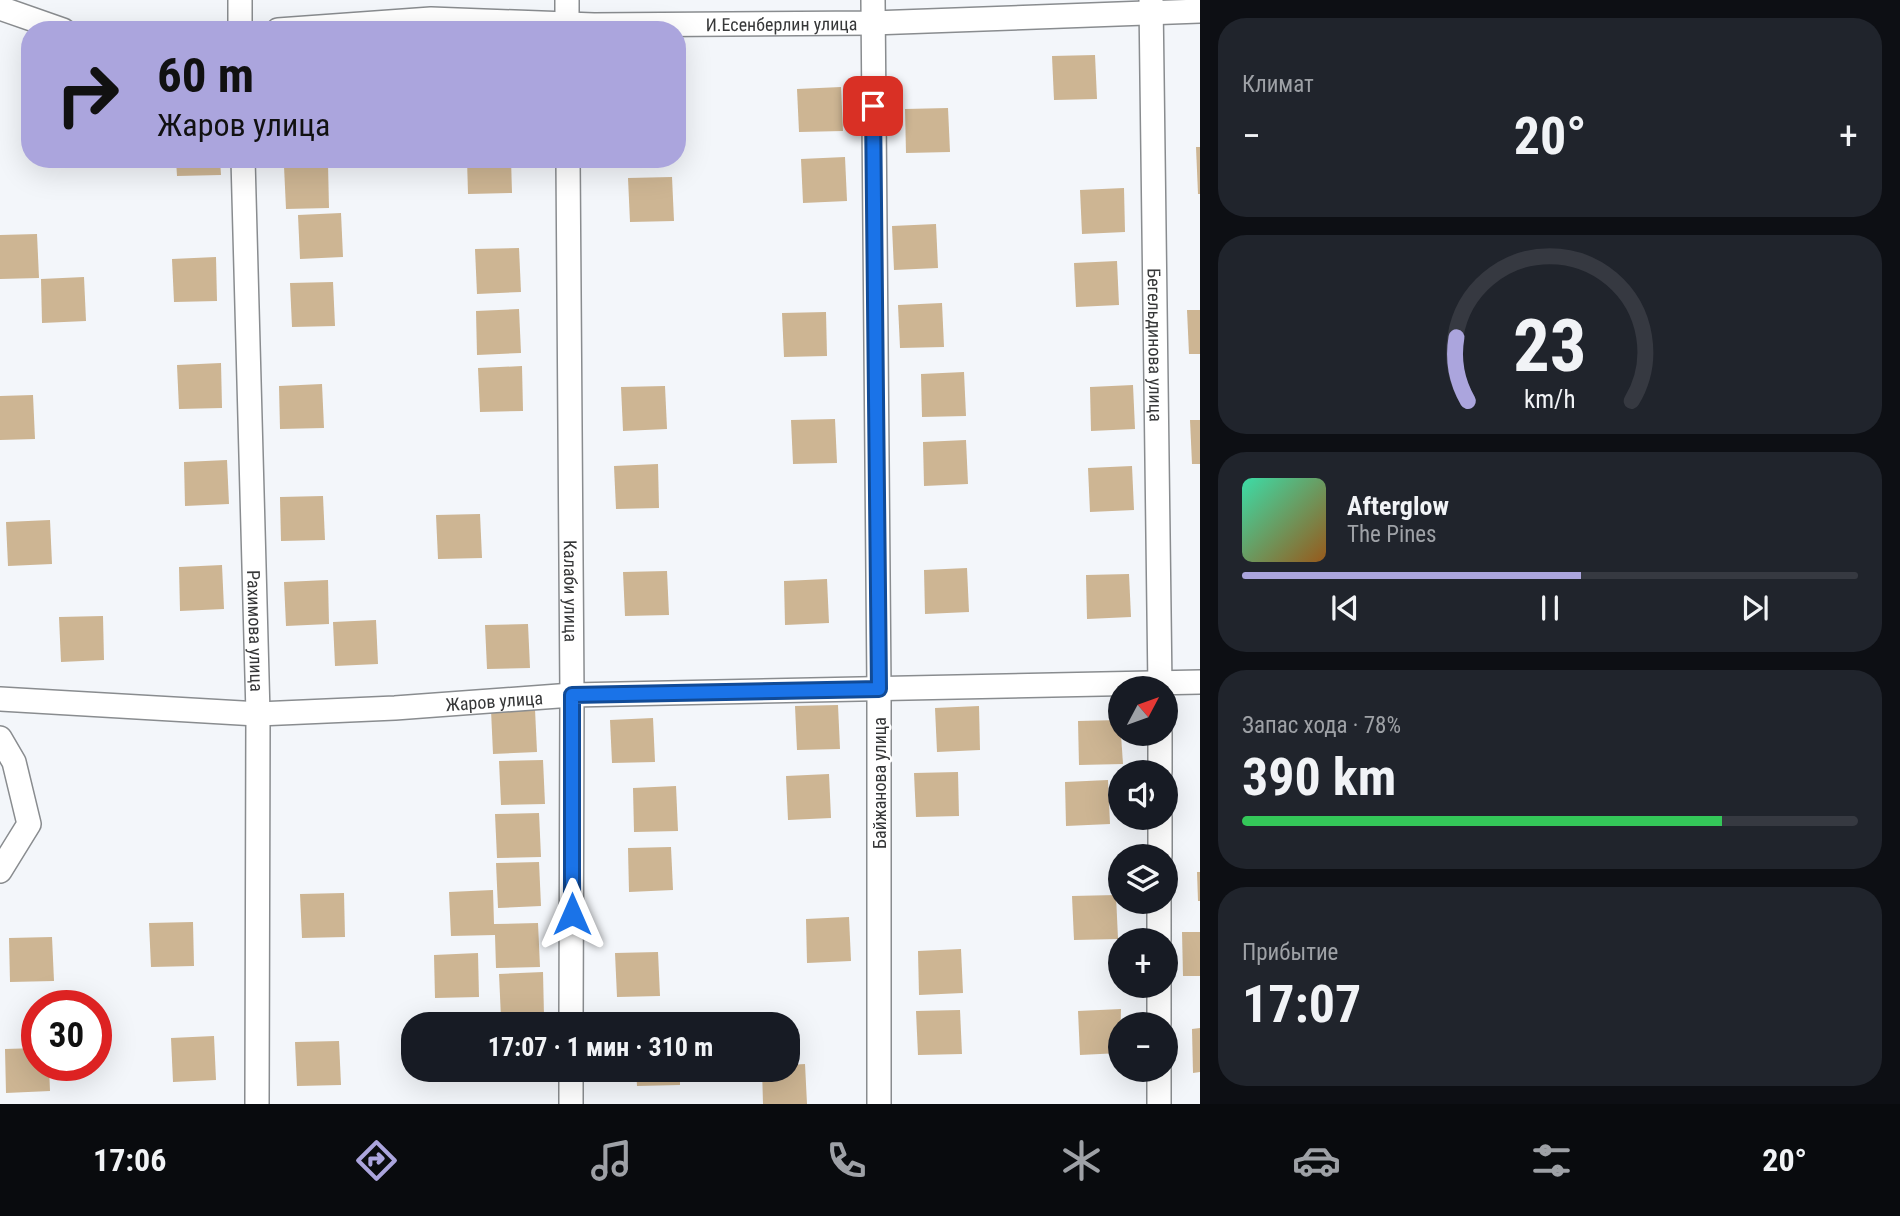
<!DOCTYPE html>
<html lang="ru">
<head>
<meta charset="utf-8">
<style>
	body { margin:0; font-family:"Roboto Condensed",sans-serif; background:#20242c; color:#f1f3f6; height:100vh; display:flex; flex-direction:column; font-size:26px; white-space:nowrap }
	* { box-sizing:border-box; margin:0 }
	p { font-size:23px; color:#9ea1a6 }
	.icon { flex:none; width:38px; height:38px; fill:none; stroke:currentColor; stroke-width:2; stroke-linecap:round; stroke-linejoin:round }
	.map { position:relative; flex:1; overflow:hidden }
	.sheet { display:flex; flex-direction:column; gap:18px; padding:18px; background:#0d0f14; width:700px }
	.sheet>* { flex:none }
	.hud { position:absolute; left:21px; top:21px; width:665px; height:147px; border-radius:28px; box-shadow:0 7px 28px #0002; background:#aba5dd; color:#111; overflow:hidden }
	.needle { width:46px; rotate:49deg }
	.controls { position:absolute; left:1108px; top:676px; display:grid; gap:14px }
	.controls a { display:grid; place-items:center; width:70px; height:70px; border-radius:50%; background:#171b24; box-shadow:0 7px 28px #0002; font-size:35px }
	.speed { position:absolute; left:21px; top:990px; display:flex; gap:14px; font-size:35px; font-weight:700; text-align:center }
	.speed>* { display:grid; place-content:center; width:91px; height:91px; border-radius:50%; background:#171b24; box-shadow:0 7px 28px #0002; line-height:1 }
	.speed .limit { border:10px solid #d22; background:#fff; color:#111 }
	.pin { position:absolute; display:grid; place-items:center; width:60px; height:60px; color:#fff; margin:-30px; border-radius:14px; box-shadow:0 4px 10px #0006 }
	.me { position:absolute; width:77px; margin:-38px; rotate:0deg; stroke-linejoin:round; filter:drop-shadow(0 0 5px #0008) }
	.turn { display:flex; align-items:center; gap:24px; height:147px; padding:0 21px; font-size:32px }
	.turn .icon { width:91px; height:91px; stroke-width:2.5 }
	.turn b { display:block; font-size:49px; line-height:60px }
	.big { font-size:52px; font-weight:700; line-height:1.1 }
	.sheet .widget { flex:1; display:flex; flex-direction:column; justify-content:center; gap:10px; min-width:0; padding:0 24px; border-radius:28px; background:#20242c }
	.sheet .dial { align-items:center; gap:0 }
	.dial svg { height:182px; overflow:visible; fill:none; stroke:#363941; stroke-width:7; stroke-linecap:round; text-anchor:middle }
	.dial text { fill:#f1f3f6; stroke:none }
	.song { display:flex; align-items:center; gap:21px }
	.cover { width:84px; height:84px; border-radius:10px; background:linear-gradient(135deg,hsl(160 70% 55%),hsl(30 70% 35%)) }
	.played { height:7px; border-radius:4px; background:linear-gradient(90deg,#aba5dd 55%,#363941 55%) }
	.keys { display:flex; justify-content:space-around; direction:ltr }
	.heat { display:flex; justify-content:space-between; align-items:center; font-size:38px; direction:ltr }
	.charge { height:10px; border-radius:5px; background:linear-gradient(90deg,#34c759 78%,#363941 0) }
	.trip { position:absolute; left:401px; top:1012px; width:399px; height:70px; border-radius:28px; background:#171b24; box-shadow:0 7px 28px #0002; font-weight:700; line-height:70px; text-align:center }
	.tab-bar { display:flex; height:112px; justify-content:space-around; align-items:center; background:#090b0e; color:#9ea1a6 }
	.tab-bar .icon { width:49px; height:49px }
	.tab-bar .on { color:#aba5dd }
	.tab-bar b { font-size:32px; color:#f1f3f6 }
	main { display:flex; flex:1; min-height:0 }
	.map>svg:first-child { display:block }
</style>
</head>
<body>
<main>
<div class="map">
<svg width="1200" height="1104" viewBox="0 0 1200 1104">
	<rect width="100%" height="100%" fill="#f3f6fa"/>
	<!-- building -->
	<g fill="#cdb593">
		<polygon points="1095,55 1097,99 1054,100 1052,56"/>
		<polygon points="841,87 843,131 799,132 797,89"/>
		<polygon points="948,108 950,152 906,153 905,109"/>
		<polygon points="1196,147 1200,147 1200,194 1198,194"/>
		<polygon points="845,157 847,201 803,203 801,159"/>
		<polygon points="176,159 220,159 221,175 177,176"/>
		<polygon points="467,159 511,159 512,193 468,194"/>
		<polygon points="328,164 329,208 286,209 284,166"/>
		<polygon points="672,177 674,221 630,222 628,178"/>
		<polygon points="1124,188 1125,232 1082,234 1080,190"/>
		<polygon points="341,213 343,257 300,259 298,215"/>
		<polygon points="936,224 938,268 894,270 892,226"/>
		<polygon points="37,234 39,278 0,279 0,235"/>
		<polygon points="519,248 521,292 477,294 475,249"/>
		<polygon points="216,257 217,301 174,302 172,259"/>
		<polygon points="1117,261 1119,305 1076,307 1074,263"/>
		<polygon points="84,277 86,321 42,323 41,279"/>
		<polygon points="333,282 335,326 292,327 290,283"/>
		<polygon points="942,303 944,347 900,348 898,305"/>
		<polygon points="519,309 521,353 477,355 476,311"/>
		<polygon points="1187,310 1200,310 1200,354 1189,354"/>
		<polygon points="826,312 827,356 784,357 782,313"/>
		<polygon points="221,363 222,408 179,409 177,365"/>
		<polygon points="522,366 523,411 480,412 478,368"/>
		<polygon points="964,372 966,416 922,417 921,374"/>
		<polygon points="322,384 324,428 280,429 279,386"/>
		<polygon points="1133,385 1135,429 1091,431 1090,387"/>
		<polygon points="665,386 667,429 623,431 621,387"/>
		<polygon points="33,395 35,439 0,440 0,396"/>
		<polygon points="835,419 837,463 793,464 791,420"/>
		<polygon points="1190,420 1200,420 1200,464 1192,464"/>
		<polygon points="966,440 968,484 924,486 923,442"/>
		<polygon points="227,460 229,504 185,506 184,462"/>
		<polygon points="658,464 659,508 616,509 614,466"/>
		<polygon points="1132,466 1134,510 1090,512 1088,468"/>
		<polygon points="323,496 325,540 281,541 280,497"/>
		<polygon points="480,514 482,558 438,559 436,515"/>
		<polygon points="50,520 52,564 8,566 6,522"/>
		<polygon points="222,565 224,609 180,611 179,567"/>
		<polygon points="967,568 969,612 925,614 924,570"/>
		<polygon points="667,571 669,615 625,616 623,572"/>
		<polygon points="1129,574 1131,617 1087,619 1086,575"/>
		<polygon points="827,579 829,623 785,625 784,581"/>
		<polygon points="328,580 329,624 286,626 284,582"/>
		<polygon points="103,616 104,660 61,662 59,617"/>
		<polygon points="376,620 378,664 335,666 333,622"/>
		<polygon points="528,624 530,668 487,669 485,625"/>
		<polygon points="838,705 840,749 797,750 795,706"/>
		<polygon points="979,706 980,750 937,752 935,708"/>
		<polygon points="535,709 537,752 493,754 491,710"/>
		<polygon points="653,718 655,762 612,763 610,720"/>
		<polygon points="1120,720 1123,764 1079,765 1078,721"/>
		<polygon points="543,760 545,804 501,805 499,761"/>
		<polygon points="958,772 959,816 916,817 914,773"/>
		<polygon points="829,774 831,818 788,820 786,776"/>
		<polygon points="1108,780 1110,824 1066,826 1065,782"/>
		<polygon points="676,786 678,831 634,832 633,788"/>
		<polygon points="539,813 541,857 497,858 495,814"/>
		<polygon points="671,847 673,890 629,892 628,848"/>
		<polygon points="539,862 541,906 498,908 496,863"/>
		<polygon points="1197,872 1200,872 1200,901 1198,901"/>
		<polygon points="493,890 494,924 538,923 540,967 496,968 495,935 451,936 449,892"/>
		<polygon points="344,893 345,937 302,938 300,894"/>
		<polygon points="1116,895 1118,939 1074,940 1072,896"/>
		<polygon points="849,917 851,961 807,963 806,919"/>
		<polygon points="193,922 194,966 151,967 149,923"/>
		<polygon points="1182,932 1200,932 1200,976 1183,976"/>
		<polygon points="52,937 54,981 10,982 9,938"/>
		<polygon points="961,949 963,993 919,995 918,951"/>
		<polygon points="658,952 660,996 617,997 615,953"/>
		<polygon points="478,953 479,997 435,998 434,955"/>
		<polygon points="543,972 544,1016 501,1018 499,974"/>
		<polygon points="1121,1009 1120,1053 1080,1055 1078,1011"/>
		<polygon points="960,1010 962,1054 918,1055 916,1011"/>
		<polygon points="501,1017 501,1024 457,1024 457,1019"/>
		<polygon points="1200,1028 1200,1072 1193,1073 1192,1029"/>
		<polygon points="214,1036 216,1080 173,1082 171,1038"/>
		<polygon points="339,1041 341,1085 297,1086 295,1042"/>
		<polygon points="37,1048 37,1066 49,1066 50,1091 6,1093 5,1049"/>
		<polygon points="805,1064 807,1104 763,1104 762,1069 788,1069 788,1065"/>
		<polygon points="636,1069 680,1069 680,1085 637,1086"/>
	</g>
	<g fill="none" stroke-linecap="round" stroke-linejoin="round">
		<!-- minor casing -->
		<g stroke="#898c8f" stroke-width="26">
			<g id="minor">
				<polyline points="240,0 240,30"/>
				<polyline points="567,0 567,30"/>
				<polyline points="873,0 879,689 879,1104"/>
				<path id="s1" d="M1151,0L1160,688"/>
				<polyline points="0,8 63,30"/>
				<path id="s2" d="M278,30L431,19L594,25L872,23L1200,11"/>
				<path id="s3" d="M243,159L258,714L257,1104"/>
				<path id="s4" d="M568,159L572,695L571,1024"/>
				<path id="s5" d="M0,699L258,714L395,708L572,695L1200,682"/>
				<polyline points="0,738 14,762 29,824 0,871"/>
				<polyline points="1160,772 1160,733"/>
				<polyline points="1160,856 1160,817"/>
				<polyline points="1159,940 1159,901"/>
				<polyline points="1159,1024 1159,985"/>
				<polyline points="571,1104 571,1069"/>
				<polyline points="1159,1104 1159,1069"/>
			</g>
		</g>
		<!-- minor -->
		<use href="#minor" stroke="#fff" stroke-width="23"/>
	</g>
	<g fill="none" stroke-linecap="round" stroke-linejoin="round">
		<!-- route casing -->
		<g stroke="#114b97" stroke-width="18">
			<polyline id="route" points="572,914 572,695 879,689 873,106"/>
		</g>
		<!-- route -->
		<use href="#route" stroke="#1a73e8" stroke-width="12"/>
	</g>
	<g text-anchor="middle" dominant-baseline="central" stroke-width="5" stroke-linejoin="round" paint-order="stroke">
		<!-- street labels -->
		<g font-size="18" fill="#363738" stroke="#fff">
			<text stroke="none"><textPath href="#s2" startOffset="504">И.Есенберлин улица</textPath></text>
			<text stroke="none"><textPath href="#s1" startOffset="345">Бегельдинова улица</textPath></text>
			<text stroke="none"><textPath href="#s4" startOffset="432">Калаби улица</textPath></text>
			<text stroke="none"><textPath href="#s3" startOffset="472">Рахимова улица</textPath></text>
			<text stroke="none"><textPath href="#s5" startOffset="495">Жаров улица</textPath></text>
			<text transform="translate(879 783) rotate(-90)">Байжанова улица</text>
		</g>
	</g>
</svg>
<div class="controls">
<a><svg class="needle" viewBox="-14 -14 28 28"><path d="M0-13l5 13h-10z" fill="#e53935"/><path d="M0 13l5-13h-10z" fill="#9ea1a6"/></svg></a>
<a><svg class="icon" aria-label="sound" viewBox="0 0 24 24"><path d="M4 9h4l5-4v14l-5-4H4zM17 9q2 3 0 6"/></svg></a>
<a><svg class="icon" aria-label="layers" viewBox="0 0 24 24"><path d="M12 4l9 5-9 5-9-5zM3 14l9 5 9-5"/></svg></a>
<a>+</a>
<a>−</a>
</div>
<div class="speed"><div class="limit">30</div></div>
<div class="pin" style="left:873px;top:106px;background:#d93025"><svg class="icon" aria-label="arrive" viewBox="0 0 24 24"><path d="M6 21V4h12l-3 4 3 4H6"/></svg></div>
<svg class="me" style="left:572px;top:914px" viewBox="-20 -20 40 40"><path d="M0-17L14 15 0 8-14 15z" fill="#1a73e8" stroke="#fff" stroke-width="4"/></svg>
<div class="trip">17:07 · 1 мин · 310 m</div>
<div class="hud">
<div class="turn"><svg class="icon" aria-label="right" viewBox="0 0 24 24"><path d="M7 20v-9h11M14 6l5 5-5 5"/></svg><div><b>60 m</b>Жаров улица</div></div>
</div>
</div>
<section class="sheet">
<div class="widget"><p>Климат</p>
<div class="heat"><a>−</a><b class="big">20°</b><a>+</a></div>
</div>
<div class="widget dial"><svg viewBox="0 0 100 80">
<path d="M14 69A42 42 0 1 1 86 69"/>
<path d="M14 69A42 42 0 0 1 9 41" stroke="#aba5dd"/>
<text x="50" y="56" font-size="32" font-weight="700">23</text>
<text x="50" y="72" font-size="11">km/h</text>
</svg></div>
<div class="widget">
<div class="song"><i class="cover"></i><div><b>Afterglow</b><p>The Pines</p></div></div>
<div class="played"></div>
<div class="keys"><svg class="icon" aria-label="previous" viewBox="0 0 24 24"><path d="M18 5L8 12l10 7zM5 5v14"/></svg><svg class="icon" aria-label="pause" viewBox="0 0 24 24"><path d="M8 5v14M16 5v14"/></svg><svg class="icon" aria-label="next" viewBox="0 0 24 24"><path d="M6 5l10 7-10 7zM19 5v14"/></svg></div>
</div>
<div class="widget"><p>Запас хода · 78%</p><b class="big">390 km</b><div class="charge"></div></div>
<div class="widget"><p>Прибытие</p><b class="big">17:07</b></div>
</section>
</main>
<nav class="tab-bar">
<b>17:06</b>
<svg class="icon on" aria-label="directions" viewBox="0 0 24 24"><path d="M12 3l9 9-9 9-9-9zM9 14v-3h6M13 9l2 2-2 2"/></svg>
<svg class="icon" aria-label="music" viewBox="0 0 24 24"><path d="M9 18V5l10-2v13"/><circle cx="6" cy="18" r="3"/><circle cx="16" cy="16" r="3"/></svg>
<svg class="icon" aria-label="phone" viewBox="0 0 24 24"><path d="M5 4h4l2 5-3 2q2 4 5 5l2-3 5 2v4C11 20 4 13 5 4z"/></svg>
<svg class="icon" aria-label="climate" viewBox="0 0 24 24"><path d="M12 3v18M4 7l16 10M4 17L20 7"/></svg>
<svg class="icon" aria-label="car" viewBox="0 0 24 24"><path d="M5 17H2v-5l4-1 3-4h7l3 4 3 1v5h-3M9 17h6M6 11h13"/><circle cx="7" cy="17" r="2"/><circle cx="17" cy="17" r="2"/></svg>
<svg class="icon" aria-label="filters" viewBox="0 0 24 24"><path d="M4 7h16M4 17h16"/><circle cx="9" cy="7" r="2"/><circle cx="15" cy="17" r="2"/></svg>
<b>20°</b>
</nav>
</body>
</html>
